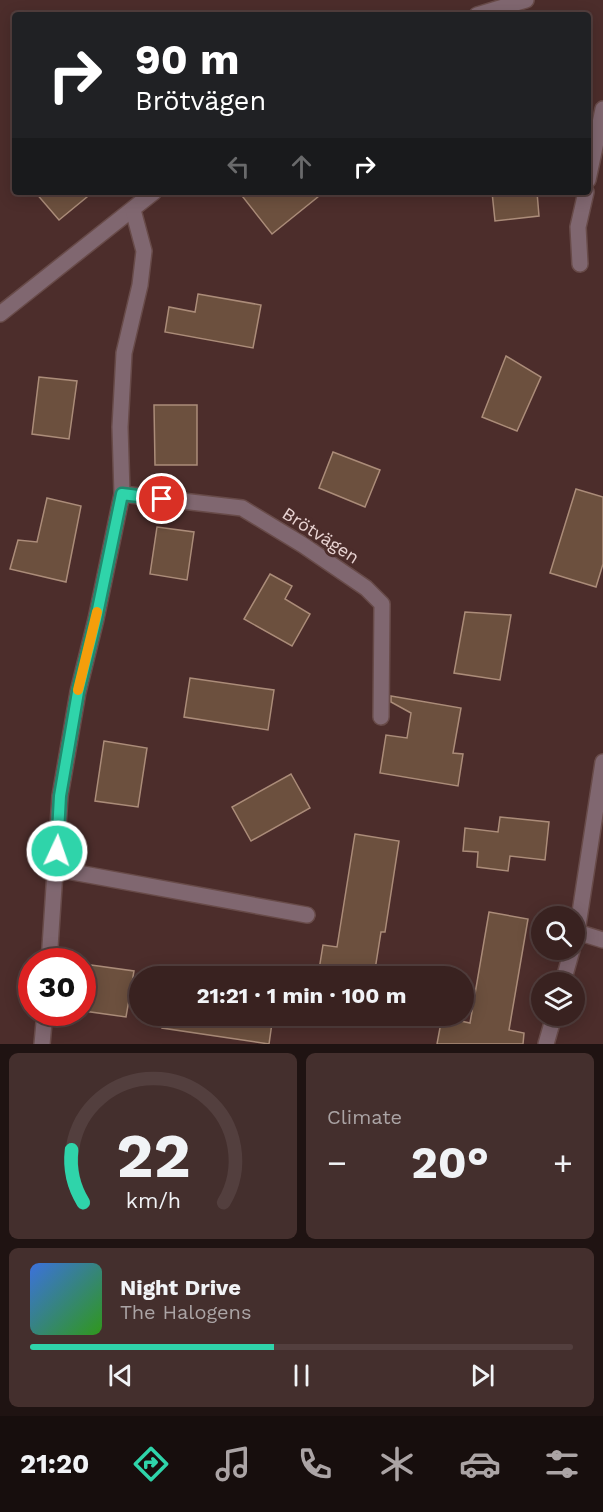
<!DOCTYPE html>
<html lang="en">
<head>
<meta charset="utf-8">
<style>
	body { margin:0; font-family:"Work Sans",sans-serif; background:#442f2d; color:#f1f3f6; height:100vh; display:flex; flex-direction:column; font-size:22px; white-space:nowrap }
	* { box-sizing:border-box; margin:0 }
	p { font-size:20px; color:#aba4a5 }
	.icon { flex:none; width:33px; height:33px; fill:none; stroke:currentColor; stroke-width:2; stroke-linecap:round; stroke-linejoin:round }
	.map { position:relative; height:1044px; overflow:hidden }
	.drawer { display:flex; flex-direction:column; gap:9px; padding:9px; background:#1f1312; flex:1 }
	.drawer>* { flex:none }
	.hud { position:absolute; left:12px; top:12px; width:579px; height:183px; border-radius:6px; box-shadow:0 3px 15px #0003,0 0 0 2px #533f3e; background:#202124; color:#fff; overflow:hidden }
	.fabs { position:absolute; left:531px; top:906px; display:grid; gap:12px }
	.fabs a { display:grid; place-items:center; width:54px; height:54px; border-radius:50%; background:#392220; box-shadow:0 3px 15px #0003,0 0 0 2px #533f3e; font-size:30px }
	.speed { position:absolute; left:18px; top:948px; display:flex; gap:12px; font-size:30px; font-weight:700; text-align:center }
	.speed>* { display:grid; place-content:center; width:78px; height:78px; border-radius:50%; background:#392220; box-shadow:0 3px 15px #0003,0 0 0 2px #533f3e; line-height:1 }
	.speed .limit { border:9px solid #d22; background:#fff; color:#111 }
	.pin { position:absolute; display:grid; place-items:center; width:51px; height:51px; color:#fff; margin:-26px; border:3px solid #fff; border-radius:50%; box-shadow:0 2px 6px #0007 }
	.me { position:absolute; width:66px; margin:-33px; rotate:3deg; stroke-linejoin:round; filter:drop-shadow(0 0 4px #0008) }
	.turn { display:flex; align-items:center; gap:21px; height:126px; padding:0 24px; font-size:27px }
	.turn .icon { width:78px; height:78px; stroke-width:2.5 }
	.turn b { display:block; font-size:42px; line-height:51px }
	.lanes { display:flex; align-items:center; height:57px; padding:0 24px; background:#0003; justify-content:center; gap:30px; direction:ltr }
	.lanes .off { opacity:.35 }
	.big { font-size:45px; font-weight:700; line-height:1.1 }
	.drawer .tile { flex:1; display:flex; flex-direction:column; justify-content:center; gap:9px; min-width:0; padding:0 21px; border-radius:9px; background:#442f2d }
	.drawer .dial { align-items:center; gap:0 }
	.dial svg { height:156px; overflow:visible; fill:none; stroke:#533f3e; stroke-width:7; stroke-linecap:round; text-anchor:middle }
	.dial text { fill:#f1f3f6; stroke:none }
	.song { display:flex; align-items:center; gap:18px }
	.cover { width:72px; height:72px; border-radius:9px; background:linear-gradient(135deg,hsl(220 70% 55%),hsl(110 70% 35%)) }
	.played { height:6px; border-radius:3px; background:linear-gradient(90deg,#2fd4aa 45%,#533f3e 45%) }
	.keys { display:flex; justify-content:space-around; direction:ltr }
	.heat { display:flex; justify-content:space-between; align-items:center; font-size:33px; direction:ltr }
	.drawer .tiles { flex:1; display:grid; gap:9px; grid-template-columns:1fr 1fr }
	.tile:last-child { grid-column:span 2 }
	.trip { position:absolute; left:129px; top:966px; width:345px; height:60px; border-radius:30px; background:#392220; box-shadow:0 3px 15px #0003,0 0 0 2px #533f3e; font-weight:700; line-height:60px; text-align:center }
	.tabs { display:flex; height:96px; justify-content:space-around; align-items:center; background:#170e0d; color:#aba4a5 }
	.tabs .icon { width:42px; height:42px }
	.tabs .active { color:#2fd4aa }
	.tabs b { font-size:27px; color:#f1f3f6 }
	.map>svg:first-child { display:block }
</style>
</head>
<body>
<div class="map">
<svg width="603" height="1044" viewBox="0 0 603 1044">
	<rect width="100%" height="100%" fill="#4c2d2b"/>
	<!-- building -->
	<g fill="#6c503e" stroke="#ab8c79" stroke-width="1.5">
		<polygon points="35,192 93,192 59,220"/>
		<polygon points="239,192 324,192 272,234"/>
		<polygon points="492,192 537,192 539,216 495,221"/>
		<polygon points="198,294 261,305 253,348 165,332 169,307 195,312"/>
		<polygon points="506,356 541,377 517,431 482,417"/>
		<polygon points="39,377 77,381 69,439 32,434"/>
		<polygon points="154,405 197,405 197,465 155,465"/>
		<polygon points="333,452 380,470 365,507 319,488"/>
		<polygon points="576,489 603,497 603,564 596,587 550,573"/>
		<polygon points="47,498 81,506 66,582 10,569 18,540 37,542"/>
		<polygon points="157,527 194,532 187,580 150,574"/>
		<polygon points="270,574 292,586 285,599 310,614 292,646 244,619"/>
		<polygon points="465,612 511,615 500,680 454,673"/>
		<polygon points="190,678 274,690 268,730 184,717"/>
		<polygon points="391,696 461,708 453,753 463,754 458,786 380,773 386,735 407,738 411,713 391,702"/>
		<polygon points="104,741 147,748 138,807 95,801"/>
		<polygon points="291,774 310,808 251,841 232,807"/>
		<polygon points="500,817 549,822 545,860 510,856 508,871 477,867 478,852 463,851 465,828 498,832"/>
		<polygon points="355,834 399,841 385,932 381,932 374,976 318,976 323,945 337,947"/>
		<polygon points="489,912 528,919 509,1030 524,1033 523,1044 437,1044 442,1017 470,1023"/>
		<polygon points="91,965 134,971 126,1017 84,1011"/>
		<polygon points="163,1016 273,1016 269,1044 162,1028"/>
	</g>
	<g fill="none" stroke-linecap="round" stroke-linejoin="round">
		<!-- minor casing -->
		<g stroke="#684b49" stroke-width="18">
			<g id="minor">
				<polyline points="477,15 526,0"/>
				<polyline points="588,180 603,109"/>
				<polyline points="580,264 578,227 586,192"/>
				<polyline points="0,314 154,192"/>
				<polyline points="122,494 242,508 303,545 366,588 382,604 381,717"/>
				<polyline points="603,762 577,932 603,940"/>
				<polyline points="56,869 307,915"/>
				<polyline points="49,962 60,796 78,692 96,619 122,494 120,427 124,353 140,285 144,251 133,210"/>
				<polyline points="563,982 572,950"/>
				<polyline points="42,1044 45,1012"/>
				<polyline points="546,1044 554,1016"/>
			</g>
		</g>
		<!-- minor -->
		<use href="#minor" stroke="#806770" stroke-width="15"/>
	</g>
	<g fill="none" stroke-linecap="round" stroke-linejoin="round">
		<!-- route casing -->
		<g stroke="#1f8a6e" stroke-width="15">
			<polyline id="route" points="57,851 60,796 78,692 96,619 122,494 162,499"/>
		</g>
		<!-- route -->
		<use href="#route" stroke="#2fd4aa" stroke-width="10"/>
		<!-- slow -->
		<polyline stroke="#f59e0b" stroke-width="10" points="78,690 97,612"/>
	</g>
	<g text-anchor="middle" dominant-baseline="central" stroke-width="6" stroke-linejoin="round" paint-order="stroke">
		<!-- street labels -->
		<g font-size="18" fill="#e9d4d3" stroke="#4c2d2b">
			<text transform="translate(321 535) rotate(33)">Brötvägen</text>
		</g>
	</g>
</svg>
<div class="fabs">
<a><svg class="icon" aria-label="search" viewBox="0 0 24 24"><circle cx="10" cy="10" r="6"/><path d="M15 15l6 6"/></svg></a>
<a><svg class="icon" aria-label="layers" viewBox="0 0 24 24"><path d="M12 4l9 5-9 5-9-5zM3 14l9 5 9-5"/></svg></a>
</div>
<div class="speed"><div class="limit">30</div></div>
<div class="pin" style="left:162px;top:499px;background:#d93025"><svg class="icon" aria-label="arrive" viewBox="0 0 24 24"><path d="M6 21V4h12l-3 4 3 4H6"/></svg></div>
<svg class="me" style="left:57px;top:851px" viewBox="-20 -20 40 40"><circle r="17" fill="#2fd4aa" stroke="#fff" stroke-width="3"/><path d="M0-11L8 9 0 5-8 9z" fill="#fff"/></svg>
<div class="trip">21:21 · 1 min · 100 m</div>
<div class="hud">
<div class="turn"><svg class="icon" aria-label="right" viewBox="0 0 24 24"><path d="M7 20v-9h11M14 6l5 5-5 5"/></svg><div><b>90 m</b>Brötvägen</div></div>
<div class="lanes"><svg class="icon off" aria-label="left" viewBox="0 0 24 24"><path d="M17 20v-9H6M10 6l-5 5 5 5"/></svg><svg class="icon off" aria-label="ahead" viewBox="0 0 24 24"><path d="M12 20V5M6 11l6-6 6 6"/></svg><svg class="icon" aria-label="right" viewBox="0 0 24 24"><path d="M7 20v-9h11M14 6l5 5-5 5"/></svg></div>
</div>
</div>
<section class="drawer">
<div class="tiles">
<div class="tile dial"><svg viewBox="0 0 100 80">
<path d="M14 69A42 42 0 1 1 86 69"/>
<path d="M14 69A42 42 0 0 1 8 42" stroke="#2fd4aa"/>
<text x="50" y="56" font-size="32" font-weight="700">22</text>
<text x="50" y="72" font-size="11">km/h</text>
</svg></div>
<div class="tile"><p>Climate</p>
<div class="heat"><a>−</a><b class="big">20°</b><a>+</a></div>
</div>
<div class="tile">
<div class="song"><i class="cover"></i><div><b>Night Drive</b><p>The Halogens</p></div></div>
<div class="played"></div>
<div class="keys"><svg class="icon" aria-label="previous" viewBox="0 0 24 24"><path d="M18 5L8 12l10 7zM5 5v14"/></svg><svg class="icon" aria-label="pause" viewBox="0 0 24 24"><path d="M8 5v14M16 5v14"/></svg><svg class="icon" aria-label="next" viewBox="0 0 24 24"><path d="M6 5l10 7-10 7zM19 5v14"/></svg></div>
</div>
</div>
</section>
<nav class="tabs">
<b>21:20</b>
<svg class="icon active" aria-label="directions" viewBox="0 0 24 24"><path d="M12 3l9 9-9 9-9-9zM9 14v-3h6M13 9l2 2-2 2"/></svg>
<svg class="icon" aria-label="music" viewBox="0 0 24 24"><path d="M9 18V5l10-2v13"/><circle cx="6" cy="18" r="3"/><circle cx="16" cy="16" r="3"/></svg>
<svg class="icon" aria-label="phone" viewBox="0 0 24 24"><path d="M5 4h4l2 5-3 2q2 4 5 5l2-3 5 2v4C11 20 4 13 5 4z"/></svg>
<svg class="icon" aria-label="climate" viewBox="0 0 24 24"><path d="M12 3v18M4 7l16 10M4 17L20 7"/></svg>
<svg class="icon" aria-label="car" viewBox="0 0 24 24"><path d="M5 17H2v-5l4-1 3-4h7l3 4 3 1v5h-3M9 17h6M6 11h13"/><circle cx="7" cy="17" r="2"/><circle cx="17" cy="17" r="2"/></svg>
<svg class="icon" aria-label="filters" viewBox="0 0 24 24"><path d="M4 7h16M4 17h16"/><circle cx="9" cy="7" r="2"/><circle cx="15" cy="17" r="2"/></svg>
</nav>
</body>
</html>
